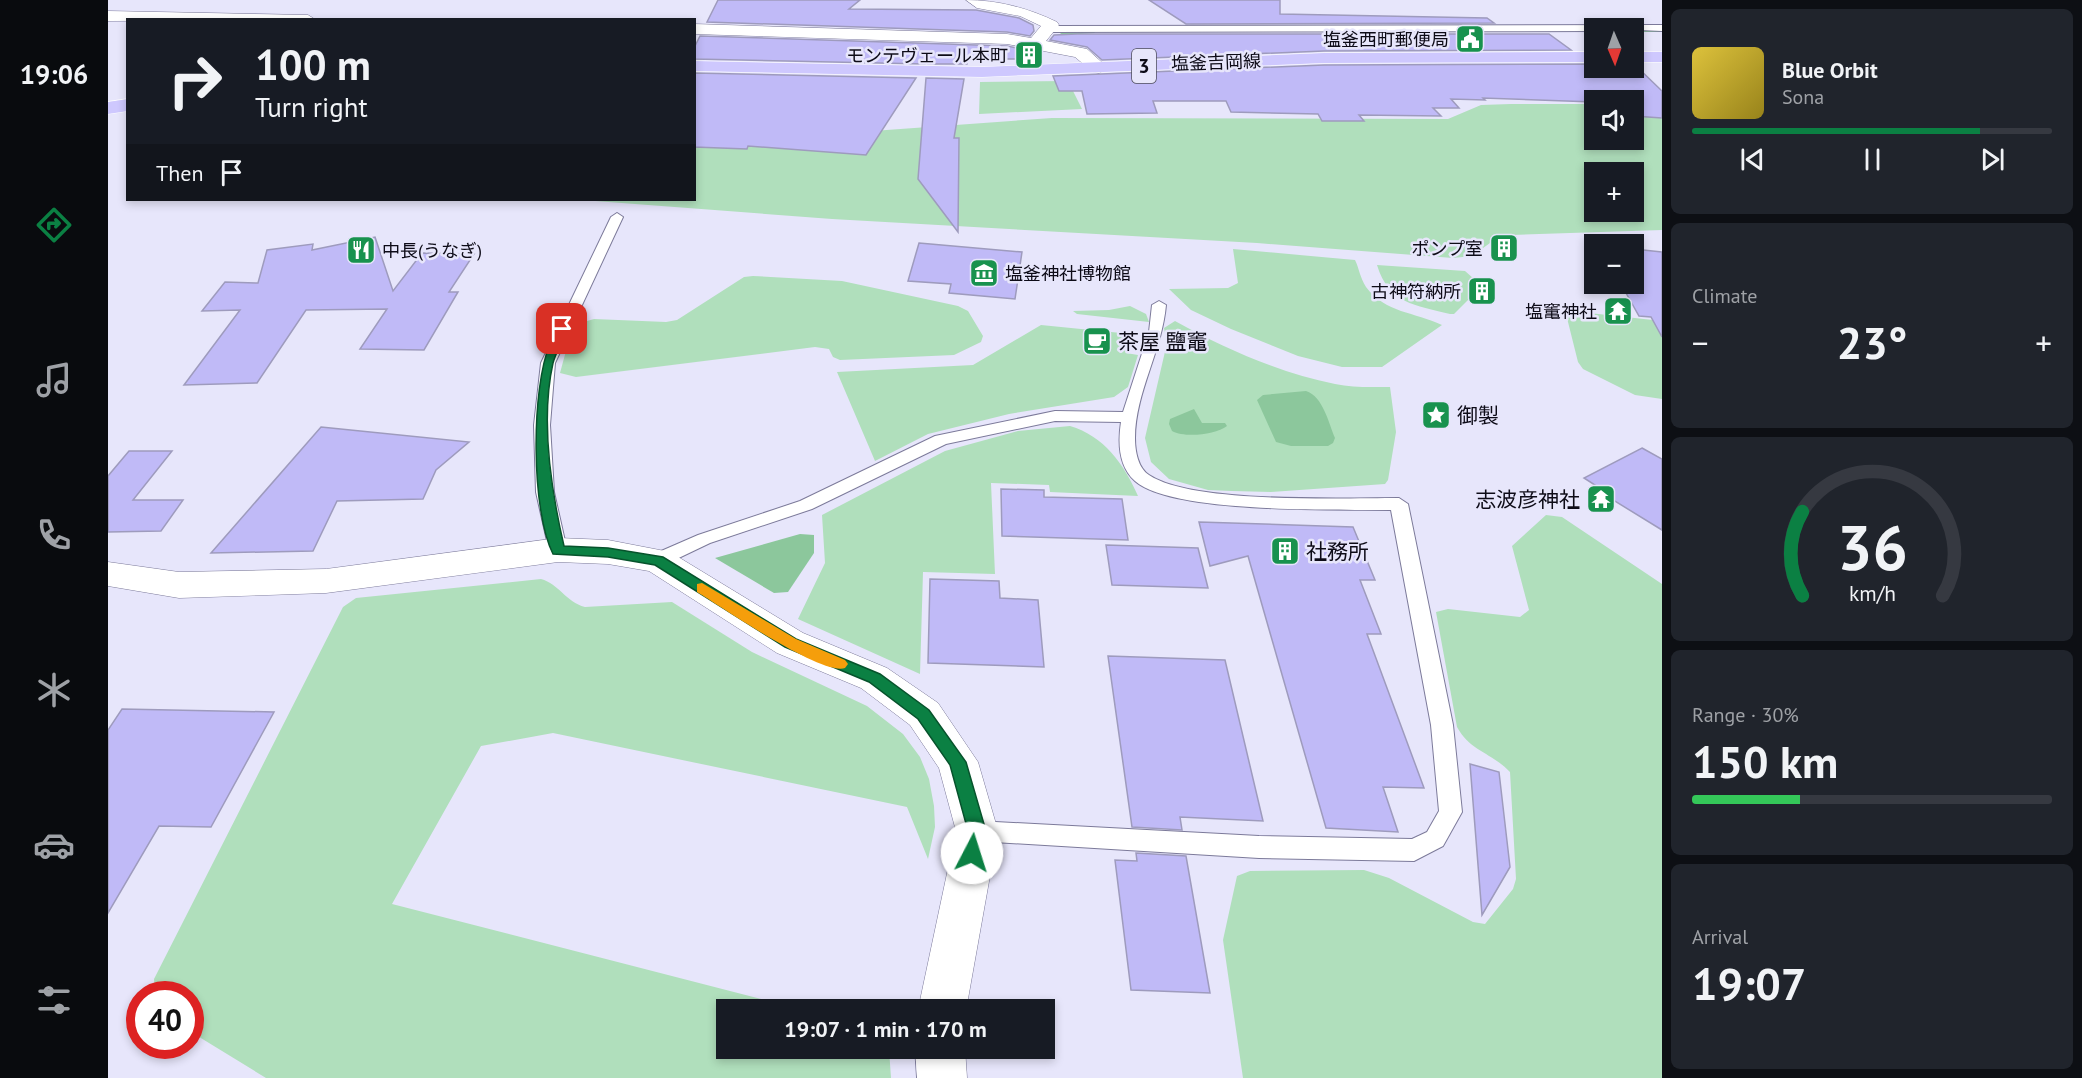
<!DOCTYPE html>
<html lang="en">
<head>
<meta charset="utf-8">
<style>
	body { margin:0; font-family:"PT Sans","Noto Sans JP",sans-serif; background:#20242c; color:#f1f3f6; height:100vh; display:flex; flex-direction:column; font-size:22px; white-space:nowrap }
	* { box-sizing:border-box; margin:0 }
	p { font-size:20px; color:#9ea1a6 }
	.icon { flex:none; width:33px; height:33px; fill:none; stroke:currentColor; stroke-width:2; stroke-linecap:round; stroke-linejoin:round }
	.map { position:relative; flex:1; overflow:hidden }
	.drawer { display:flex; flex-direction:column; gap:9px; padding:9px; background:#0d0f14; width:420px }
	.drawer>* { flex:none }
	.hud { position:absolute; left:18px; top:18px; width:570px; height:183px; border-radius:0px; box-shadow:0 3px 9px #0003; background:#171b24; color:#f1f3f6; overflow:hidden }
	.needle { width:39px; rotate:178deg }
	.tools { position:absolute; left:1476px; top:18px; display:grid; gap:12px }
	.tools a { display:grid; place-items:center; width:60px; height:60px; border-radius:0px; background:#171b24; box-shadow:0 3px 9px #0003; font-size:30px }
	.speed { position:absolute; left:18px; top:981px; display:flex; gap:12px; font-size:30px; font-weight:700; text-align:center }
	.speed>* { display:grid; place-content:center; width:78px; height:78px; border-radius:50%; background:#171b24; box-shadow:0 3px 9px #0003; line-height:1 }
	.speed .limit { border:9px solid #d22; background:#fff; color:#111 }
	.pin { position:absolute; display:grid; place-items:center; width:51px; height:51px; color:#fff; margin:-26px; border-radius:12px; box-shadow:0 3px 9px #0006 }
	.me { position:absolute; width:66px; margin:-33px; rotate:5deg; stroke-linejoin:round; filter:drop-shadow(0 0 4px #0008) }
	.turn { display:flex; align-items:center; gap:21px; height:126px; padding:0 30px; font-size:27px }
	.turn .icon { width:78px; height:78px; stroke-width:2.5 }
	.turn b { display:block; font-size:42px; line-height:51px }
	.then { display:flex; align-items:center; height:57px; padding:0 30px; background:#0003; gap:12px; font-size:22px }
	.big { font-size:45px; font-weight:600; line-height:1.1 }
	.drawer .widget { flex:1; display:flex; flex-direction:column; justify-content:center; gap:9px; min-width:0; padding:0 21px; border-radius:9px; background:#20242c }
	.drawer .dial { align-items:center; gap:0 }
	.dial svg { height:156px; overflow:visible; fill:none; stroke:#363941; stroke-width:7; stroke-linecap:round; text-anchor:middle }
	.dial text { fill:#f1f3f6; stroke:none }
	.song { display:flex; align-items:center; gap:18px }
	.cover { width:72px; height:72px; border-radius:9px; background:linear-gradient(135deg,hsl(50 70% 55%),hsl(50 70% 35%)) }
	.played { height:6px; border-radius:3px; background:linear-gradient(90deg,#0b8043 80%,#363941 80%) }
	.keys { display:flex; justify-content:space-around; direction:ltr }
	.heat { display:flex; justify-content:space-between; align-items:center; font-size:33px; direction:ltr }
	.charge { height:9px; border-radius:4px; background:linear-gradient(90deg,#34c759 30%,#363941 0) }
	.trip { position:absolute; left:608px; top:999px; width:339px; height:60px; border-radius:0px; background:#171b24; box-shadow:0 3px 9px #0003; font-weight:600; line-height:60px; text-align:center }
	main { display:flex; flex:1; min-height:0 }
	.menu { display:flex; flex-direction:column; width:108px; justify-content:space-around; align-items:center; background:#090b0e; color:#9ea1a6 }
	.menu .icon { width:42px; height:42px }
	.menu .selected { color:#0b8043 }
	.menu b { font-size:27px; color:#f1f3f6 }
	.map>svg:first-child { display:block }
</style>
</head>
<body>
<main>
<nav class="menu">
<b>19:06</b>
<svg class="icon selected" aria-label="directions" viewBox="0 0 24 24"><path d="M12 3l9 9-9 9-9-9zM9 14v-3h6M13 9l2 2-2 2"/></svg>
<svg class="icon" aria-label="music" viewBox="0 0 24 24"><path d="M9 18V5l10-2v13"/><circle cx="6" cy="18" r="3"/><circle cx="16" cy="16" r="3"/></svg>
<svg class="icon" aria-label="phone" viewBox="0 0 24 24"><path d="M5 4h4l2 5-3 2q2 4 5 5l2-3 5 2v4C11 20 4 13 5 4z"/></svg>
<svg class="icon" aria-label="climate" viewBox="0 0 24 24"><path d="M12 3v18M4 7l16 10M4 17L20 7"/></svg>
<svg class="icon" aria-label="car" viewBox="0 0 24 24"><path d="M5 17H2v-5l4-1 3-4h7l3 4 3 1v5h-3M9 17h6M6 11h13"/><circle cx="7" cy="17" r="2"/><circle cx="17" cy="17" r="2"/></svg>
<svg class="icon" aria-label="filters" viewBox="0 0 24 24"><path d="M4 7h16M4 17h16"/><circle cx="9" cy="7" r="2"/><circle cx="15" cy="17" r="2"/></svg>
</nav>
<div class="map">
<svg width="1554" height="1078" viewBox="0 0 1554 1078">
	<rect width="100%" height="100%" fill="#e7e6fb"/>
	<!-- green -->
	<g fill="#b0dfbc" fill-rule="evenodd">
		<polygon points="960,81 974,109 871,114 872,82"/>
		<path d="M1403,104H1486V140H1526V107L1554,109V230L1404,235L1382,243L1364,256L1345,258L1149,243L724,219L474,200H586L587,144L944,118L1340,119L1373,105ZM1486,172H1526V212H1486Z"/>
		<path d="M1125,249L1247,260C1251,268 1252,278 1258,287C1277,313 1307,312 1334,325L1274,367H1234L1190,356L1123,329L1083,310L1061,289L1120,288L1130,283Z"/>
		<path d="M1269,265L1357,271L1374,286L1346,314H1342C1307,305 1281,304 1269,265Z"/>
		<polygon points="645,276 734,281 850,306 860,311 875,336 873,342 846,355 732,360 725,357 721,349 707,347 468,377 452,373 465,325 486,319 558,322 569,320 636,277"/>
		<polygon points="1022,306 1038,314 1041,322 969,314 965,311 1001,310"/>
		<polygon points="1463,311 1554,321 1554,399 1527,395 1475,369 1470,362 1458,314"/>
		<path d="M1067,321C1116,348 1171,373 1227,384C1245,388 1264,387 1282,387L1288,432L1280,480L1277,484L1163,492L1124,491L1100,490L1061,479L1043,462L1037,438L1059,343L1056,328Z"/>
		<polygon points="933,325 1023,334 1018,353 1030,355 1020,387 1006,397 901,414 820,434 767,461 729,372 865,365"/>
		<path d="M962,426C996,436 1016,464 1030,496L942,492L941,485L883,483L887,574L815,572L812,674L690,619L717,563L714,515L837,451L910,431Z"/>
		<path d="M1438,515L1454,517L1554,584V1078H1135L1115,940L1129,876L1142,871L1256,870L1281,878L1365,922L1377,924L1405,889L1408,879L1402,772C1383,752 1363,752 1349,727L1328,612L1340,609L1412,617L1421,610L1404,546Z"/>
		<path d="M433,579C451,584 458,602 477,607L564,602L644,652L759,706L795,734L812,757L821,779L826,806L827,827L820,859L799,807L445,733L373,746L284,904L692,1009L618,1010V1048L781,1049L783,1078H158L83,1032L82,994H47L46,979L235,607L248,598Z"/>
	</g>
	<!-- water -->
	<g fill="#8cc79c">
		<path d="M1198,391C1215,396 1221,424 1227,438L1225,443L1220,446H1183L1168,442L1149,400L1155,395Z"/>
		<path d="M1086,409L1094,423H1117L1119,426C1107,435 1077,438 1064,431L1061,424L1062,419Z"/>
		<polygon points="692,534 706,535 706,553 680,592 666,593 607,558"/>
	</g>
	<g fill="none" stroke-linecap="round" stroke-linejoin="round">
		<!-- stream -->
		<g fill="#8cc79c" fill-rule="evenodd">
			<polygon points="1554,28 1554,32 1526,32 1526,29"/>
			<polygon points="985,30 987,33 956,35 950,39 947,37 955,32"/>
		</g>
	</g>
	<!-- building -->
	<g fill="#c0baf7" stroke="#9e9bbd" stroke-width="1.5">
		<polygon points="610,0 752,0 741,9 868,10 911,18 925,25 926,31 922,36 899,32 599,22"/>
		<polygon points="1041,0 1172,0 1172,14 1379,18 1386,23 1078,24"/>
		<polygon points="969,34 1441,34 1463,50 1216,51 994,60 979,47 942,40 946,35"/>
		<polygon points="592,36 899,46 928,52 929,59 860,59 859,64 820,64 820,60 817,64 586,59 586,48"/>
		<polygon points="1486,64 1486,68 1526,68 1526,64 1554,91 1554,118 1526,116 1526,100 1486,102 1375,98 1377,100 1343,99 1351,108 1325,108 1333,116 1251,115 1256,121 1214,121 1210,114 1123,112 1118,101 1045,101 1049,113 979,114 974,91 951,91 945,76 1216,65"/>
		<polygon points="586,73 808,78 758,155 640,146 639,149 586,147"/>
		<polygon points="818,78 856,79 846,138 851,138 850,232 810,179"/>
		<polygon points="267,237 285,291 314,253 366,254 341,292 350,292 316,350 252,349 279,309 198,310 149,383 76,385 132,310 94,311 117,282 150,283 159,250 205,244 204,250"/>
		<polygon points="811,243 914,252 907,299 841,293 843,284 800,281"/>
		<polygon points="1526,249 1554,252 1554,337 1543,317 1531,316 1513,284 1526,284"/>
		<polygon points="213,427 361,442 328,470 315,499 229,501 205,551 103,553"/>
		<polygon points="1534,448 1554,459 1554,530 1484,487 1487,485 1476,478"/>
		<polygon points="21,451 64,451 25,500 75,500 53,531 0,532 0,476"/>
		<polygon points="893,489 936,490 936,497 1014,499 1020,540 894,536"/>
		<polygon points="1091,522 1245,527 1267,580 1252,580 1273,634 1259,634 1316,788 1275,787 1290,832 1218,828 1140,556 1102,566"/>
		<polygon points="998,545 1090,548 1100,588 1004,585"/>
		<polygon points="822,579 891,581 892,598 930,600 936,667 820,663"/>
		<polygon points="1000,656 1117,660 1155,821 1072,817 1074,830 1024,827"/>
		<polygon points="14,709 166,712 103,827 51,826 0,913 0,730"/>
		<polygon points="1362,764 1391,772 1402,867 1374,915"/>
		<polygon points="1028,853 1078,856 1102,993 1023,990 1007,860 1029,861"/>
	</g>
	<g fill="none" stroke-linecap="round" stroke-linejoin="round">
		<!-- lane casing -->
		<g stroke="#7c7a9a" stroke-width="2">
			<g id="lane">
				<polygon points="1554,25 1554,31 1486,28 1486,31 942,32 938,29 942,26"/>
				<polygon points="509,213 515,217 447,363 442,425 446,492 459,550 456,555 444,555 441,550 428,492 426,425 433,363 503,217"/>
				<path d="M1051,301L1058,305C1054,351 1027,393 1027,438C1027,451 1030,468 1041,475C1084,504 1235,498 1291,498L1300,504L1345,725L1354,812L1335,846L1306,861L1151,858L869,841L861,838L857,831L861,824L869,821L1151,836L1304,839L1319,832L1331,811L1323,725L1283,510C1231,509 1064,514 1027,481C1010,466 1010,442 1013,422L947,421L838,444L704,509L602,543L556,565H544L541,560L544,555L590,535L692,501L827,436L947,411L1015,412L1041,332L1044,305Z"/>
			</g>
		</g>
		<!-- street casing -->
		<g stroke="#7c7a9a" stroke-width="1">
			<g id="street">
				<path d="M858,0C890,0 920,8 949,22L951,25L938,41L979,49L1000,68L991,73L985,72L967,57L899,44L586,34V24L899,34L923,38L933,26L912,16L869,8Z"/>
				<polygon points="0,11 200,15 208,20 0,21"/>
			</g>
		</g>
		<!-- secondary casing -->
		<g stroke="#7c7a9a" stroke-width="1">
			<g id="secondary">
				<polygon points="450,538 500,540 562,552 695,633 779,668 830,703 870,762 890,831 858,1010 810,1010 848,831 831,768 802,725 753,688 669,653 541,571 500,564 450,562 218,593 71,598 0,586 0,562 71,572 218,569"/>
				<polygon points="807,1048 857,1048 859,1078 809,1078"/>
			</g>
		</g>
		<!-- primary casing -->
		<g stroke="#fff" stroke-width="1">
			<g id="primary">
				<polygon points="1486,52 1486,62 1216,63 874,77 586,71 586,61 874,67 1216,53"/>
				<rect x="1526" y="52" width="28" height="10"/>
				<polygon points="20,99 20,111 0,114 0,102"/>
			</g>
		</g>
		<!-- lane -->
		<use href="#lane" fill="#fff" fill-rule="evenodd"/>
		<!-- street -->
		<use href="#street" fill="#fff" fill-rule="evenodd"/>
		<!-- secondary -->
		<use href="#secondary" fill="#fff" fill-rule="evenodd"/>
		<!-- primary -->
		<use href="#primary" fill="#cec8fe" fill-rule="evenodd"/>
	</g>
	<!-- route -->
	<path fill="#0b8043" stroke="#07532c" stroke-width="1.5" d="M454,326L459,329C455,340 448,352 445,363C432,421 443,490 456,546L500,548L555,557L688,639L772,674L821,710L858,762L878,831L871,859L864,861L858,859L855,853L860,831L842,765L810,719L761,682L677,647L547,565L500,557L445,554C423,511 423,388 442,344C445,337 447,329 454,326Z"/>
	<!-- slow -->
	<path fill="#f59e0b" d="M594,583L688,639L737,660L740,664L737,668C713,676 614,607 589,592V584Z"/>
	<!-- icons -->
	<defs>
		<g id="civic-square" transform="scale(1.5)"><rect x="-9" y="-9" width="18" height="18" rx="4" fill="#18924e" stroke="#e7e6fb"/><path d="M-.6-6.5H3V-4.5H.6V-3L4-1V1h2V6H-6V1h2V-1L-.6-3ZM-1.2 2.5V6h2.4V2.5Z" fill="#fff"/></g>
		<g id="building-square" transform="scale(1.5)"><rect x="-9" y="-9" width="18" height="18" rx="4" fill="#18924e" stroke="#e7e6fb"/><path d="M-4-6H4V6H1V3H-1V6H-4ZM-2.5-4.3h1.7v1.8h-1.7ZM.8-4.3h1.7v1.8H.8ZM-2.5-1h1.7V.8h-1.7ZM.8-1h1.7V.8H.8Z" fill="#fff"/></g>
		<g id="restaurant-square" transform="scale(1.5)"><rect x="-9" y="-9" width="18" height="18" rx="4" fill="#18924e" stroke="#e7e6fb"/><path d="M-5-6h1v4h1v-4h1v4h1v-4h1v5L-1.5 .5V6h-2V.5L-5-1ZM5-6V6H3V1.5H1.5Q1.5-4 5-6Z" fill="#fff"/></g>
		<g id="museum-square" transform="scale(1.5)"><rect x="-9" y="-9" width="18" height="18" rx="4" fill="#18924e" stroke="#e7e6fb"/><path d="M0-6L6-3V-2H-6V-3ZM-5-1h2V3h-2ZM-1-1h2V3h-2ZM3-1h2V3H3ZM-6 4H6V6H-6Z" fill="#fff"/></g>
		<g id="temple-square" transform="scale(1.5)"><rect x="-9" y="-9" width="18" height="18" rx="4" fill="#18924e" stroke="#e7e6fb"/><path d="M0-6L5-2H3V0L6.5 2.5H4V6H1.5V3h-3V6H-4V2.5H-6.5L-3 0V-2H-5Z" fill="#fff"/></g>
		<g id="cafe-square" transform="scale(1.5)"><rect x="-9" y="-9" width="18" height="18" rx="4" fill="#18924e" stroke="#e7e6fb"/><path d="M-5.5-4.5H6V0H3Q3 3.5 0 3.5H-2.5Q-5.5 3.5-5.5 0ZM3-3.2v2h1.7v-2ZM-6 4.5H4V6H-6Z" fill="#fff"/></g>
		<g id="sight-square" transform="scale(1.5)"><rect x="-9" y="-9" width="18" height="18" rx="4" fill="#18924e" stroke="#e7e6fb"/><path d="M0-6L1.8-2.2L6-1.7L2.9 1.2L3.7 5.4L0 3.3L-3.7 5.4L-2.9 1.2L-6-1.7L-1.8-2.2Z" fill="#fff"/></g>
	</defs>
	<g fill-rule="evenodd">
		<use href="#civic-square" x="1362" y="39"/>
		<use href="#building-square" x="921" y="55"/>
		<use href="#building-square" x="1396" y="248"/>
		<use href="#restaurant-square" x="253" y="250"/>
		<use href="#museum-square" x="876" y="273"/>
		<use href="#building-square" x="1374" y="291"/>
		<use href="#temple-square" x="1510" y="311"/>
		<use href="#cafe-square" x="989" y="341"/>
		<use href="#sight-square" x="1328" y="415"/>
		<use href="#temple-square" x="1493" y="499"/>
		<use href="#building-square" x="1177" y="551"/>
	</g>
	<g text-anchor="middle" dominant-baseline="central" stroke-width="5" stroke-linejoin="round" paint-order="stroke">
		<!-- far-poi labels -->
		<g font-size="18" fill="#0d0b17" stroke="#e7e6fb" text-anchor="end">
			<text x="1341" y="39">塩釜西町郵便局</text>
			<text x="900" y="55">モンテヴェール本町</text>
			<text x="1375" y="248">ポンプ室</text>
			<text x="274" y="250" text-anchor="start">中長(うなぎ)</text>
			<text x="897" y="273" text-anchor="start">塩釜神社博物館</text>
			<text x="1353" y="291">古神符納所</text>
			<text x="1489" y="311">塩竃神社</text>
		</g>
		<!-- far-street labels -->
		<g font-size="18" fill="#0d0b17" stroke="#e7e6fb">
			<text transform="translate(1108 62) rotate(-2)">塩釜吉岡線</text>
		</g>
		<!-- shield labels -->
		<rect fill="#e7e6fb" stroke="#4e4d5b" stroke-width="1.5" x="1024" y="49" width="24" height="34" rx="4.5"/>
		<g font-size="20" font-weight="bold" fill="#0d0b17">
			<text x="1036" y="66">3</text>
		</g>
		<!-- poi labels -->
		<g font-size="21" fill="#0d0b17" stroke="#e7e6fb" text-anchor="start">
			<text x="1010" y="341">茶屋 鹽竈</text>
			<text x="1349" y="415">御製</text>
			<text x="1472" y="499" text-anchor="end">志波彦神社</text>
			<text x="1198" y="551">社務所</text>
		</g>
	</g>
</svg>
<div class="tools">
<a><svg class="needle" viewBox="-14 -14 28 28"><path d="M0-13l5 13h-10z" fill="#e53935"/><path d="M0 13l5-13h-10z" fill="#9ea1a6"/></svg></a>
<a><svg class="icon" aria-label="sound" viewBox="0 0 24 24"><path d="M4 9h4l5-4v14l-5-4H4zM17 9q2 3 0 6"/></svg></a>
<a>+</a>
<a>−</a>
</div>
<div class="speed"><div class="limit">40</div></div>
<div class="pin" style="left:454px;top:329px;background:#d93025"><svg class="icon" aria-label="arrive" viewBox="0 0 24 24"><path d="M6 21V4h12l-3 4 3 4H6"/></svg></div>
<svg class="me" style="left:864px;top:853px" viewBox="-20 -20 40 40"><circle r="19" fill="#fff"/><path d="M0-13L10 11 0 6-10 11z" fill="#0b8043"/></svg>
<div class="trip">19:07 · 1 min · 170 m</div>
<div class="hud">
<div class="turn"><svg class="icon" aria-label="right" viewBox="0 0 24 24"><path d="M7 20v-9h11M14 6l5 5-5 5"/></svg><div><b>100 m</b>Turn right</div></div>
<div class="then">Then<svg class="icon" aria-label="arrive" viewBox="0 0 24 24"><path d="M6 21V4h12l-3 4 3 4H6"/></svg></div>
</div>
</div>
<section class="drawer">
<div class="widget">
<div class="song"><i class="cover"></i><div><b>Blue Orbit</b><p>Sona</p></div></div>
<div class="played"></div>
<div class="keys"><svg class="icon" aria-label="previous" viewBox="0 0 24 24"><path d="M18 5L8 12l10 7zM5 5v14"/></svg><svg class="icon" aria-label="pause" viewBox="0 0 24 24"><path d="M8 5v14M16 5v14"/></svg><svg class="icon" aria-label="next" viewBox="0 0 24 24"><path d="M6 5l10 7-10 7zM19 5v14"/></svg></div>
</div>
<div class="widget"><p>Climate</p>
<div class="heat"><a>−</a><b class="big">23°</b><a>+</a></div>
</div>
<div class="widget dial"><svg viewBox="0 0 100 80">
<path d="M14 69A42 42 0 1 1 86 69"/>
<path d="M14 69A42 42 0 0 1 14 26" stroke="#0b8043"/>
<text x="50" y="56" font-size="32" font-weight="700">36</text>
<text x="50" y="72" font-size="11">km/h</text>
</svg></div>
<div class="widget"><p>Range · 30%</p><b class="big">150 km</b><div class="charge"></div></div>
<div class="widget"><p>Arrival</p><b class="big">19:07</b></div>
</section>
</main>
</body>
</html>
